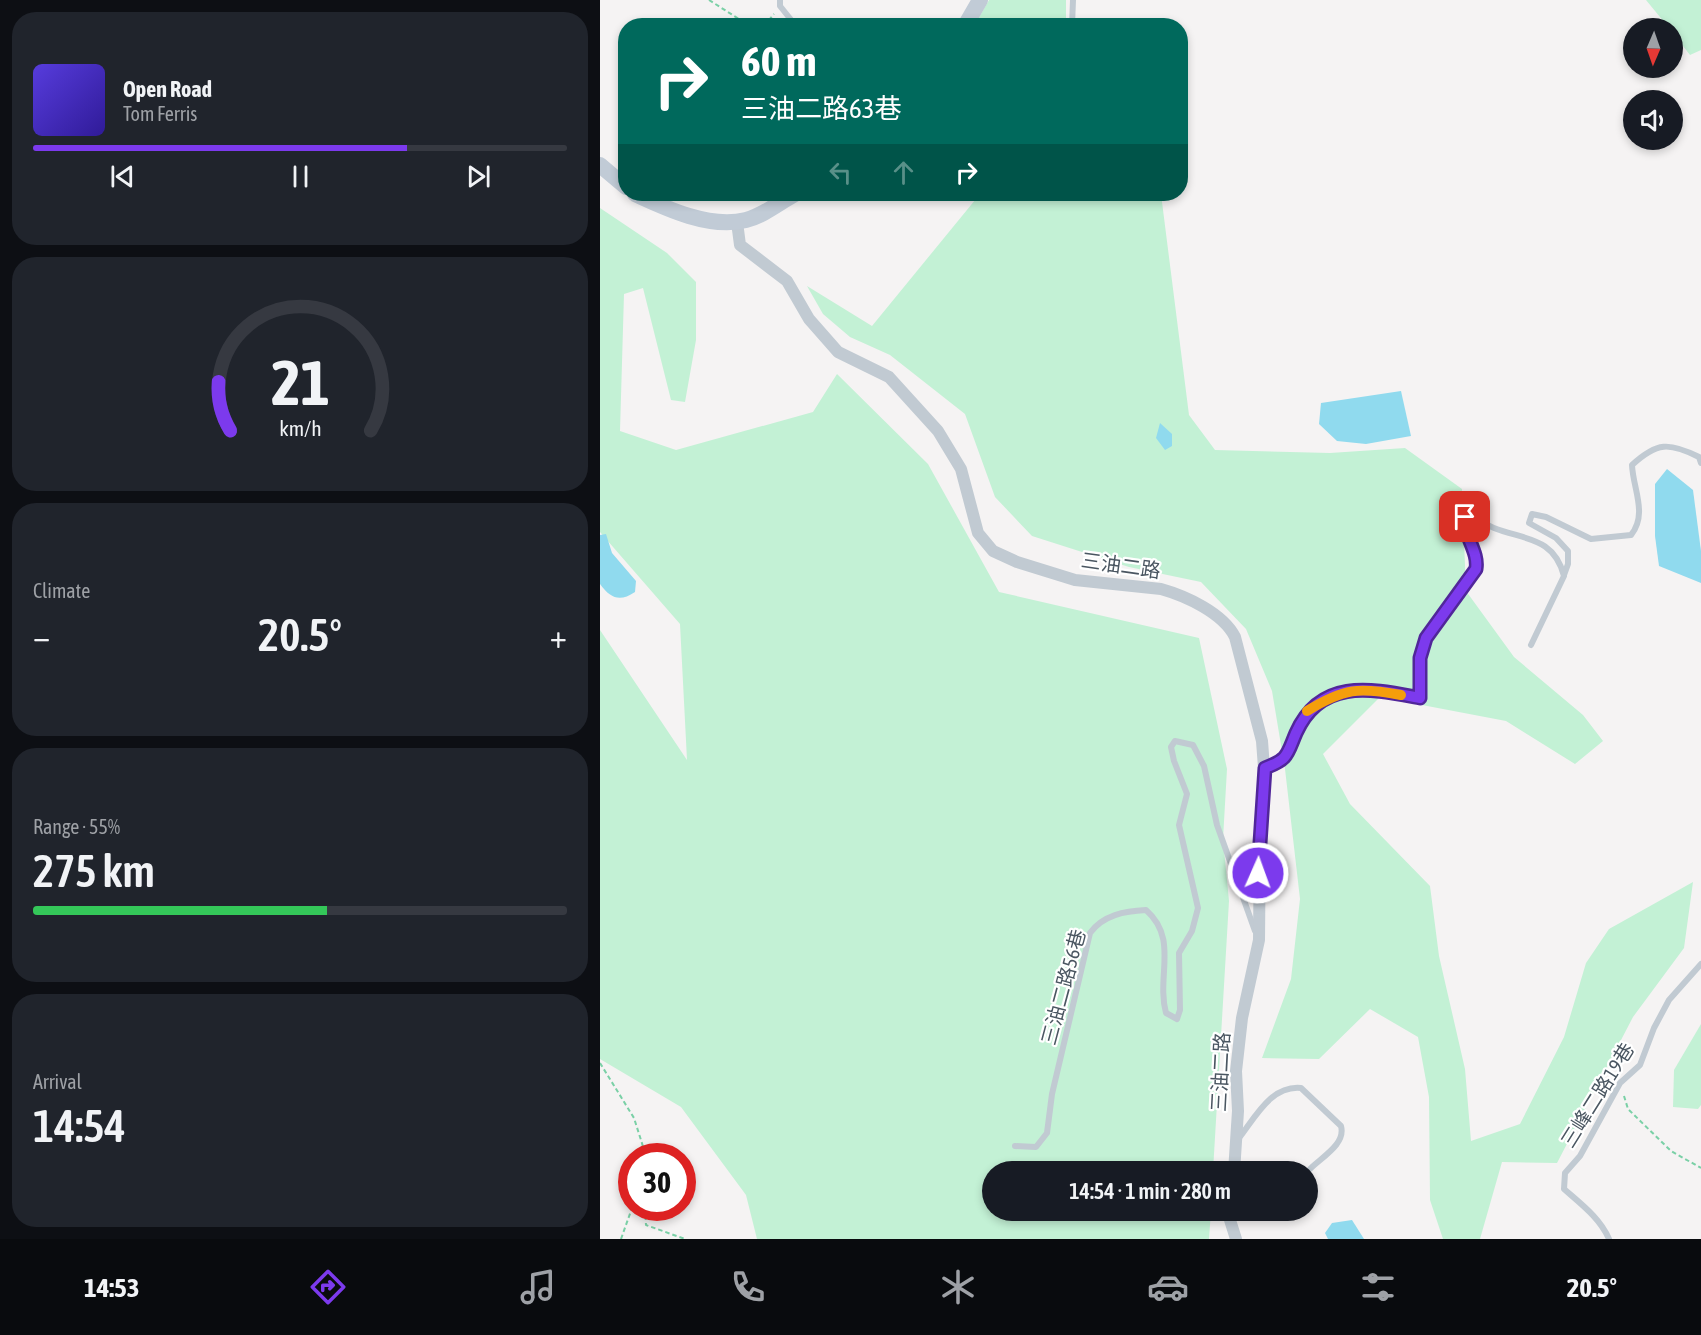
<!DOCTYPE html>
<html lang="en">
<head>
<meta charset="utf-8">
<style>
	body { margin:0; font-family:"Asap Condensed","Noto Sans TC",sans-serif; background:#20242c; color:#f1f3f6; height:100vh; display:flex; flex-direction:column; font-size:22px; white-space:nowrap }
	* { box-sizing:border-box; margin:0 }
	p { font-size:20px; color:#9ea1a6 }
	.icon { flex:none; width:33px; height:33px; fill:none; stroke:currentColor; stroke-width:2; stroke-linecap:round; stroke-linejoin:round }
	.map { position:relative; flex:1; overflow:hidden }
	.sheet { display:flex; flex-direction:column; gap:12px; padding:12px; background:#0d0f14; width:600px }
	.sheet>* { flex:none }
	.guide { position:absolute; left:18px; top:18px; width:570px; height:183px; border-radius:24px; box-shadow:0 3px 9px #0003; background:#00695c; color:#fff; overflow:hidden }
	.needle { width:39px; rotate:182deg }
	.tools { position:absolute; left:1023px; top:18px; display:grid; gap:12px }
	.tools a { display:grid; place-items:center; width:60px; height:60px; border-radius:50%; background:#171b24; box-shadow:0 3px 9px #0003; font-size:30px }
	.speed { position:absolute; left:18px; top:1143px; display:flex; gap:12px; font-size:30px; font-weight:700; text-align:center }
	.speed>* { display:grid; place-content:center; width:78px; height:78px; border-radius:50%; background:#171b24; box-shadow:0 3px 9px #0003; line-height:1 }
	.speed .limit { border:9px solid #d22; background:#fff; color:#111 }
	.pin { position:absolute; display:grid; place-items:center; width:51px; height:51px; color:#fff; margin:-26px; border-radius:12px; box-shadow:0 3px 9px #0006 }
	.me { position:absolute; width:66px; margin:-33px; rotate:2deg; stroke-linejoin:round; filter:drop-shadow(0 0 4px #0008) }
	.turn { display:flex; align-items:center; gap:21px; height:126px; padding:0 24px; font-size:27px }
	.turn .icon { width:78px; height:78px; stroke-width:2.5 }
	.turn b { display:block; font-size:42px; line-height:51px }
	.lanes { display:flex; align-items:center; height:57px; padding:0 24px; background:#0003; justify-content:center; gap:30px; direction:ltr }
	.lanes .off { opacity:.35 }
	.big { font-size:45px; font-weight:600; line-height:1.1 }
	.sheet .card { flex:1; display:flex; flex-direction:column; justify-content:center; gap:9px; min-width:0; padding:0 21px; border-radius:24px; background:#20242c }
	.sheet .dial { align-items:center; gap:0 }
	.dial svg { height:156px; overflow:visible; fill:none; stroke:#363941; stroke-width:7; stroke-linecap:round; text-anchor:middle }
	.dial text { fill:#f1f3f6; stroke:none }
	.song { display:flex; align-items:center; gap:18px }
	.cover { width:72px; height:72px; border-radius:9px; background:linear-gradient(135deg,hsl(250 70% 55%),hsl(250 70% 35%)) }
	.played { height:6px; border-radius:3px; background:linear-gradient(90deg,#7c3aed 70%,#363941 70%) }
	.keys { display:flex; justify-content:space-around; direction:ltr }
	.heat { display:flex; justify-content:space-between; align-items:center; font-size:33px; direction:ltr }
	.charge { height:9px; border-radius:4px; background:linear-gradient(90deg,#34c759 55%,#363941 0) }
	.trip { position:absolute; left:382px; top:1161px; width:336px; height:60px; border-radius:30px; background:#171b24; box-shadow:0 3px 9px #0003; font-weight:600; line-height:60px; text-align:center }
	.tab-bar { display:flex; height:96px; justify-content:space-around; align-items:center; background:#090b0e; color:#9ea1a6 }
	.tab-bar .icon { width:42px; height:42px }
	.tab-bar .active { color:#7c3aed }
	.tab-bar b { font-size:27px; color:#f1f3f6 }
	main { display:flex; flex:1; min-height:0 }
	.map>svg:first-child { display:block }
</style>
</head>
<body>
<main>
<section class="sheet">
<div class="card">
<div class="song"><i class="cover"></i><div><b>Open Road</b><p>Tom Ferris</p></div></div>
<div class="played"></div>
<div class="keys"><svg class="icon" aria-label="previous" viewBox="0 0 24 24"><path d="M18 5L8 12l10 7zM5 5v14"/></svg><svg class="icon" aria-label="pause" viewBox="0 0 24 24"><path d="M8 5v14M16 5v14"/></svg><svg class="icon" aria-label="next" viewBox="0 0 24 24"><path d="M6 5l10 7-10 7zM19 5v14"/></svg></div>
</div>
<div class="card dial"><svg viewBox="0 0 100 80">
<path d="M14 69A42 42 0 1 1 86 69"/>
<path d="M14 69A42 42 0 0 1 8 44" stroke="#7c3aed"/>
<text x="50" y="56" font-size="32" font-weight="700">21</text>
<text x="50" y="72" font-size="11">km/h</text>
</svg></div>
<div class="card"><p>Climate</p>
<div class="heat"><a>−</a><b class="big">20.5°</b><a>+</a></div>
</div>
<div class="card"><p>Range · 55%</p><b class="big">275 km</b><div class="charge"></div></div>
<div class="card"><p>Arrival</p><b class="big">14:54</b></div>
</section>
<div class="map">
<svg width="1101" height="1239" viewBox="0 0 1101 1239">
	<rect width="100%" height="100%" fill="#f5f3f3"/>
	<!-- green -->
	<g fill="#c3f1d5">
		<polygon points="389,0 466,0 466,25 374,26"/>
		<polygon points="1046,0 1101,0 1101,50 1090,55 1073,33 1072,28 1069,28"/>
		<polygon points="380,194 561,194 589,415 615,450 730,453 805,448 862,489 866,591 914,657 983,715 1003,741 975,764 906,721 780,697 723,754 750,804 830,886 839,956 865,1069 871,1141 920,1124 964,1037 986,963 1009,929 1093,882 1084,948 1033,1017 957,1163 902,1162 880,1239 843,1239 830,1200 829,1097 818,1037 770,1009 719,1059 662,1058 691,979 700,899 685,769 672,691 646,629 601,582 529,567 432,536 395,497 365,414 290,355 250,337 223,314 207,286 272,326"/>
		<polygon points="0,208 67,253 96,282 96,340 85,402 71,400 43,288 24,294 20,431 76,450 213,412 237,374 328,464 399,592 599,638 627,769 623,839 629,901 613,1171 393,1172 393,1210 611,1211 609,1239 157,1239 146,1195 81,1107 0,1059 0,630 87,760 80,624 0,532"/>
		<polygon points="1101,1024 1101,1105 1098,1109 1073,1107 1074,1070"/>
	</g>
	<!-- water -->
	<g fill="#90daee">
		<polygon points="801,391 811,436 766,444 737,441 719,424 721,403"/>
		<polygon points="560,423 572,434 572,446 565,450 556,438"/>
		<polygon points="1067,469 1093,490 1101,551 1101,583 1059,566 1055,536 1055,484"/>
		<path d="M6,534L12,553L36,581L35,592C20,602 11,599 0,584V535Z"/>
		<polygon points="752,1220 764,1239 728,1239 725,1233 732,1223"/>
	</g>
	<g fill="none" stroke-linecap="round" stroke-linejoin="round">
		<!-- path -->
		<g stroke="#7ad0a6" stroke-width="2" stroke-dasharray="4.5 3" stroke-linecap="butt">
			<polyline points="109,0 150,26"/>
			<polyline points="164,26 174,14"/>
			<polyline points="0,1063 34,1118 46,1156"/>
			<polyline points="1024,1096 1028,1109 1071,1151 1101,1168"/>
			<polyline points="45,1208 46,1225 85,1239"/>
			<polyline points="21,1239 32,1208"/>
		</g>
		<!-- lane -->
		<g stroke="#c1cad2" stroke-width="6">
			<polyline points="180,0 180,6 196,26"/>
			<polyline points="472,26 473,0"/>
			<path d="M964,575L968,564V551L956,538L929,523L932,514L946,517L991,539L1031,535C1048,514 1033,489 1032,465C1057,442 1069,442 1099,457L1101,463"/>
			<path d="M665,768C689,759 687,754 696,733C721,677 772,689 820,698V658L826,638L876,569C880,549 855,531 870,511C877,517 885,525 894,528C925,540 954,537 964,576L931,645"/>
			<path d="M639,1138C655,1118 671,1085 701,1088L741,1126C746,1144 722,1157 710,1169"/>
			<path d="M415,1146L436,1147L447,1133L452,1094L490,933C503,915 525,911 546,910C579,939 556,976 566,1013L577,1019L580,1010L579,953L592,931L598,908L579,825L587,794L574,761L571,747L575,741L593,745L604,766L617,825L655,931"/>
			<path d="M1009,1239C1000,1218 981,1204 964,1189L965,1173L980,1156L1020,1083L1040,1065L1054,1028L1069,1000L1101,964"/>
		</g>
		<!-- street -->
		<g stroke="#c1cad2" stroke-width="12">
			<path d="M137,222L140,245L187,281L209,319L238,352L289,377L338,431L361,469L378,533L393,551L417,562L475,580L561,589C586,596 623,613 635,637L662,741L665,781L660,829L659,940L642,1018L636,1071L638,1111L634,1172"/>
			<polyline points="631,1210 630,1220 636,1239"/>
		</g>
		<!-- secondary -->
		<g stroke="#c1cbd6" stroke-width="16">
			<polyline points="365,26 380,0"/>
			<polyline points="0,165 26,187"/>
			<path d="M35,194C67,209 110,229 146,220C163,216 180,202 195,194"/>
		</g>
	</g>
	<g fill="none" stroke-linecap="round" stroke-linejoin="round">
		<!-- route casing -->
		<g stroke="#51269a" stroke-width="15">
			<path id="route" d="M658,873L665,768C689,759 687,754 696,733C721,677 772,689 820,698V658L826,638L876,569C879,551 863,536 865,517"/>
		</g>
		<!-- route -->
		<use href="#route" stroke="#7c3aed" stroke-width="10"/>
		<!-- slow -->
		<path stroke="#f59e0b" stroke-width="10" d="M707,711C744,688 759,687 801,695"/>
	</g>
	<g text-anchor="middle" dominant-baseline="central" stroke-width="4.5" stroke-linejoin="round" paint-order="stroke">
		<!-- street labels -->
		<g font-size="20" fill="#4a5661" stroke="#fff">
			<text transform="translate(521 565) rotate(8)">三油二路</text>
			<text transform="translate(463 987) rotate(-75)">三油二路56巷</text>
			<text transform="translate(620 1072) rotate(-87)">三油二路</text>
			<text transform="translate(997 1095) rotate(-58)">三峰二路19巷</text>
		</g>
	</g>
</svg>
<div class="tools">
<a><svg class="needle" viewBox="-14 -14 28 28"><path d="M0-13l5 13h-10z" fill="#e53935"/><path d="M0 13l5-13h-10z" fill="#9ea1a6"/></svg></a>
<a><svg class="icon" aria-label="sound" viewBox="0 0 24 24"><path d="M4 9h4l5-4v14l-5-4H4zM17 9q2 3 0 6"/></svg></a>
</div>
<div class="speed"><div class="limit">30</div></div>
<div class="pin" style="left:865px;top:517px;background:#d93025"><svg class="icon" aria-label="arrive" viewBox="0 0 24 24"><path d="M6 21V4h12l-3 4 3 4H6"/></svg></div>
<svg class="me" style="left:658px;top:873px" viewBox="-20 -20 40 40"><circle r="17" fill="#7c3aed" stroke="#fff" stroke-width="3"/><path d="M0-11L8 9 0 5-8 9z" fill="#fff"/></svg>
<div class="trip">14:54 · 1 min · 280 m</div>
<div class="guide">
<div class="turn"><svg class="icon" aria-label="right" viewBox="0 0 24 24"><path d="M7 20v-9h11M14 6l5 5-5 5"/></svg><div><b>60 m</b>三油二路63巷</div></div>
<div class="lanes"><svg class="icon off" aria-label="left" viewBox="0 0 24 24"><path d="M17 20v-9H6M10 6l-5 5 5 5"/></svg><svg class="icon off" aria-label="ahead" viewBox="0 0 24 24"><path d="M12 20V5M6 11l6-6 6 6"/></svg><svg class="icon" aria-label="right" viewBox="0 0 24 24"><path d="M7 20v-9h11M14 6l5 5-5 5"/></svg></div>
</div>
</div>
</main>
<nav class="tab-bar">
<b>14:53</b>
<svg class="icon active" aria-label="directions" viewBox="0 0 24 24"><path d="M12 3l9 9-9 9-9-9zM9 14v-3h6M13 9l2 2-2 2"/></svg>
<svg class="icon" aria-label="music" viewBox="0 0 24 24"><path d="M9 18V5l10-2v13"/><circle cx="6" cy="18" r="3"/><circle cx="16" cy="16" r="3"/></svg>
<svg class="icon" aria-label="phone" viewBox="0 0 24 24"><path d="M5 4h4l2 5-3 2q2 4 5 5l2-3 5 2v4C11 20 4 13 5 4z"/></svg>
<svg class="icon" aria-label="climate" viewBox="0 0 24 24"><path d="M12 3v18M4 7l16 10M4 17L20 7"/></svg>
<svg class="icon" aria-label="car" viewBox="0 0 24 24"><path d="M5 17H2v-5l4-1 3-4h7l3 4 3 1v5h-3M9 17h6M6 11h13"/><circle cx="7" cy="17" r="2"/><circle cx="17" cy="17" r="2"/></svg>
<svg class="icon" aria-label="filters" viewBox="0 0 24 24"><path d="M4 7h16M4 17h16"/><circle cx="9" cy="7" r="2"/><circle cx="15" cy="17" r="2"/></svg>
<b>20.5°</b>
</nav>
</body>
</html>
